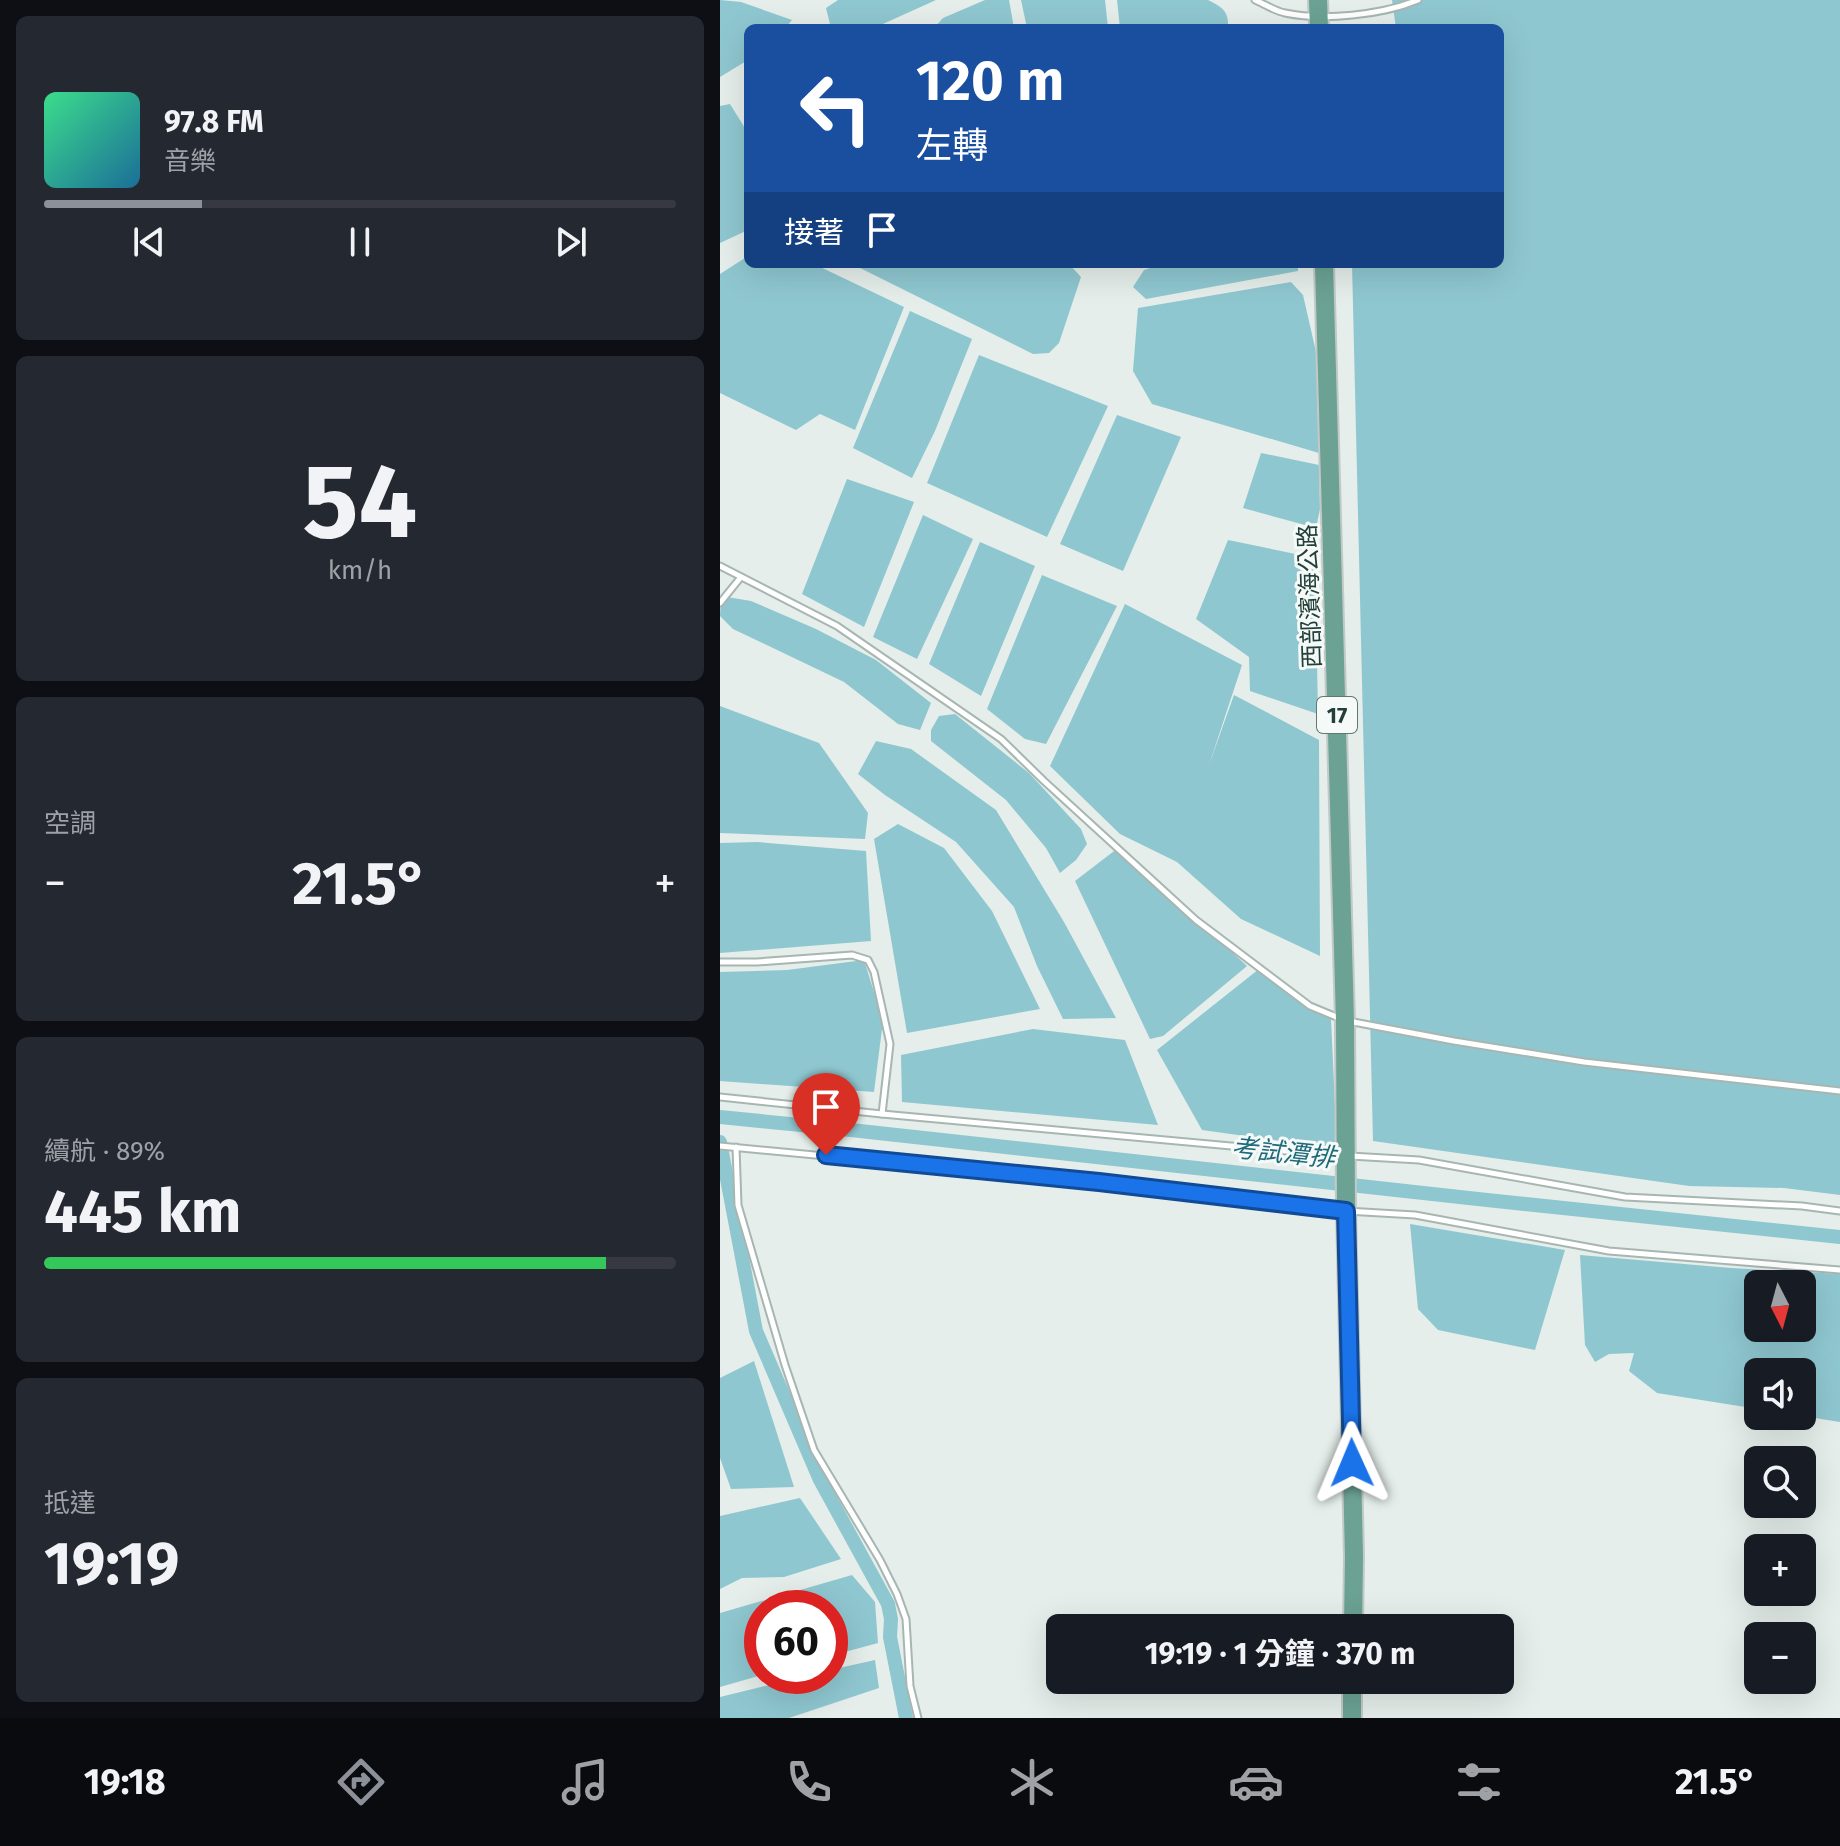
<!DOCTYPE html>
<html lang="zh-TW">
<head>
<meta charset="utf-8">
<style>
	body { margin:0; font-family:"Fira Sans","Noto Sans TC",sans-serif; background:#242831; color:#f1f3f6; height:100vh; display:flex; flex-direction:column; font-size:30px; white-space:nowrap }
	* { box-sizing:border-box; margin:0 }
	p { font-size:26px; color:#9ea1a6 }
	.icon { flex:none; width:44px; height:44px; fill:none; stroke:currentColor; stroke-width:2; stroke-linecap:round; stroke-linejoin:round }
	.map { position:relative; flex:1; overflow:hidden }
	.details { display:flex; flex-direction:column; gap:16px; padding:16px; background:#0d0f14; width:720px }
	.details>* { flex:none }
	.guide { position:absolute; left:24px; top:24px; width:760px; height:244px; border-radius:12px; box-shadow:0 8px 32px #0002; background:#1a4fa0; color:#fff; overflow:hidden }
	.needle { width:52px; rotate:174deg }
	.controls { position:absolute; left:1024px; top:1270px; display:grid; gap:16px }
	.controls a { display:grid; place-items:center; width:72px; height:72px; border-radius:12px; background:#171b24; box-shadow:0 8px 32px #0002; font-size:40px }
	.speed { position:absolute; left:24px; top:1590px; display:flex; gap:16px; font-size:40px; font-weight:700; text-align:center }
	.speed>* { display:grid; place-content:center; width:104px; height:104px; border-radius:50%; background:#171b24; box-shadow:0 8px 32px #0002; line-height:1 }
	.speed .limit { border:12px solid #d22; background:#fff; color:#111 }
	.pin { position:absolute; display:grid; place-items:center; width:68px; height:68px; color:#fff; margin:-82px -34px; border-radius:50% 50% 50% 0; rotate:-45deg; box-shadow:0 0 8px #0007 }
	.pin .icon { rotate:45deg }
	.me { position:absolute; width:88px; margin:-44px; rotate:359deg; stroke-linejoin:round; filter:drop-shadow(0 0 6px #0008) }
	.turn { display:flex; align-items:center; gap:28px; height:168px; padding:0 40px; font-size:36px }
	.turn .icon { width:104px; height:104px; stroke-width:2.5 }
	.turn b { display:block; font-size:56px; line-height:68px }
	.then { display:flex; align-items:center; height:76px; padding:0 40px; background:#0003; gap:16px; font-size:30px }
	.big { font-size:60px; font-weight:700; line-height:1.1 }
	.details .tile { flex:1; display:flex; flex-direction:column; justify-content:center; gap:12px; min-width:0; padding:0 28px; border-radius:12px; background:#242831 }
	.details .dial { align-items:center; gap:0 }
	.dial b { font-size:104px; line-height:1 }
	.song { display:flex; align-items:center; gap:24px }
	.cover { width:96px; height:96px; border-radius:12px; background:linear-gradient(135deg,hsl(150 70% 55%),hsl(200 70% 35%)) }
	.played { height:8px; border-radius:4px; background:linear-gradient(90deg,#8c9099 25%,#363941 25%) }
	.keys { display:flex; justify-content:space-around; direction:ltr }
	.heat { display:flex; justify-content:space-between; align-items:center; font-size:44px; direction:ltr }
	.charge { height:12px; border-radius:6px; background:linear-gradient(90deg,#34c759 89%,#363941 0) }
	.trip { position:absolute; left:326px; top:1614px; width:468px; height:80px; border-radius:12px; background:#171b24; box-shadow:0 8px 32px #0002; font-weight:700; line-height:80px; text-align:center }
	.menu { display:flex; height:128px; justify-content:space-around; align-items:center; background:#090b0e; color:#9ea1a6 }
	.menu .icon { width:56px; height:56px }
	.menu .on { color:#8c9099 }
	.menu b { font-size:36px; color:#f1f3f6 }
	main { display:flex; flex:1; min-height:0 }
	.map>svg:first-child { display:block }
</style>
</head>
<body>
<main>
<section class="details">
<div class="tile">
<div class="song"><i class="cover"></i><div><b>97.8 FM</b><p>音樂</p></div></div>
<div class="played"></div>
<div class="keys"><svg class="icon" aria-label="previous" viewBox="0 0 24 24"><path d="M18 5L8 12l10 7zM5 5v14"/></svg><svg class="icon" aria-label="pause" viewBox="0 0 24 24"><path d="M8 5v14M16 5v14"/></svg><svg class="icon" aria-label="next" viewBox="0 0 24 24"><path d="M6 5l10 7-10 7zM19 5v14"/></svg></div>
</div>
<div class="tile dial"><b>54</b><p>km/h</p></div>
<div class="tile"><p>空調</p>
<div class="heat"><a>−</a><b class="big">21.5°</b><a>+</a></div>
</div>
<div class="tile"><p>續航 · 89%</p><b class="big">445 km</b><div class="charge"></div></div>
<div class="tile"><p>抵達</p><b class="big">19:19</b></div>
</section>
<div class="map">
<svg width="1120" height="1718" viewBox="0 0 1120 1718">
	<rect width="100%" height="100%" fill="#e5eeea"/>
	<!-- water -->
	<g fill="#8fc7d0" fill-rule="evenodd">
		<polygon points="0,0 21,2 72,20 65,28 28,28 28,60 0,77"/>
		<polygon points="118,0 216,0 154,28 111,28 106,8"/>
		<polygon points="265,0 289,0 294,28 214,28 223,18"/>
		<polygon points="301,0 385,0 388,28 307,28"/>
		<path d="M397,0H488C502,7 509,11 508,28H400Z"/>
		<polygon points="672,0 1120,0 1120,1195 1064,1188 969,1186 653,1141 632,264 780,264 780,28 676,28"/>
		<polygon points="10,104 28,133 28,230 0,243 0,106"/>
		<polygon points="28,256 28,264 94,264 184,307 135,430 100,414 76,430 0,393 0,274"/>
		<polygon points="132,264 349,264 361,277 339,343 329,353 313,354"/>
		<polygon points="443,264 578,264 578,271 426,299 413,287 424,270"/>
		<polygon points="571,282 583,295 599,365 599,453 432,404 413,371 418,308"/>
		<polygon points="190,311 252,339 215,431 192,478 133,448"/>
		<polygon points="259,355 388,406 327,537 207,483"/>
		<polygon points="397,415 461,437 403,571 340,544"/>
		<polygon points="541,453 599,465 600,509 596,528 523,508"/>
		<polygon points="127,479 194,502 144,627 82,594"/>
		<polygon points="203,515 253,539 197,659 153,637"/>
		<polygon points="508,540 595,558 598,714 530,691 529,657 476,619"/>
		<polygon points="260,542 315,566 261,696 209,664"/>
		<polygon points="322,575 397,606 326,744 305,739 267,709"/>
		<polygon points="1,596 31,601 96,629 156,660 211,703 200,730 178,724 124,682 13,629 0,616"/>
		<polygon points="405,604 522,665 489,765 514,695 599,740 600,956 521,919 457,862 400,834 330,766"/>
		<polygon points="0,706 99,743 148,813 145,839 0,833"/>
		<polygon points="235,714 309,773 361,829 367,844 356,860 340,873 326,848 286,800 211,741 211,730 219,716"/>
		<polygon points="156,741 191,749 276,810 344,922 396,1018 343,1019 317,966 294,907 236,842 165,795 138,774"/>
		<polygon points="178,824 224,848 272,911 320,1009 187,1033 154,839"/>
		<polygon points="37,842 146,851 151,941 0,953 0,843"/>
		<polygon points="398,848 527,966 443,1036 430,1039 355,881"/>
		<polygon points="144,960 163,1021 154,1092 0,1081 0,972 67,970"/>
		<polygon points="539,969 611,1019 617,1149 482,1130 437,1050"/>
		<polygon points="313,1029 405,1040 438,1125 182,1102 181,1055"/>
		<polygon points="690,1224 845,1250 815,1350 718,1330 698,1309"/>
		<path d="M860,1255L1011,1268L1120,1274V1422L1082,1416V1372H1038V1409L937,1393L909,1371L914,1353L889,1354L875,1362L865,1345ZM1082,1284V1328H1038V1284Z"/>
		<polygon points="34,1361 74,1487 11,1489 0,1458 0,1378"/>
		<polygon points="80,1498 121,1559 64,1577 22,1578 0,1589 0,1516"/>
		<polygon points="132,1575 155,1602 158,1643 110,1656 110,1608 42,1608 42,1675 0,1687 0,1613"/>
		<polygon points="155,1660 159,1688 69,1718 0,1718 0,1697 86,1676 110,1676 110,1670"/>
	</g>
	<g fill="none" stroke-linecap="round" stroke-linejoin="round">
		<!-- canal -->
		<g stroke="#8fc7d0" stroke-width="14">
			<polyline points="0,1117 131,1130 767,1200 1120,1237"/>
			<polyline points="0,1142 36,1331 100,1480 168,1604 171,1619 170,1637 186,1718"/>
		</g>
		<!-- service casing -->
		<g stroke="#a7b6b1" stroke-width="9">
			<g id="service">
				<path d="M535,0C544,4 555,11 565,13C603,21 662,15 698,0"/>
				<polyline points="0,566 117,626 281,739 324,781 476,920 590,1006 619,1018"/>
				<polyline points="0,603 21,577"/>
				<polyline points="0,962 37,962 132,955 148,960 154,972 170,1044 162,1114"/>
				<polyline points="628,1021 734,1041 864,1062 1120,1091"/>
				<polyline points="0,1097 162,1114 620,1156"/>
				<polyline points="0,1146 379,1182 626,1211 695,1215 889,1251 1120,1270"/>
				<polyline points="16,1147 18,1205 65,1365 94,1450 160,1560 177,1594 186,1619 190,1686 198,1718"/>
				<polyline points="630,1156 699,1160 905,1197 1082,1206 1120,1211"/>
			</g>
		</g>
		<!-- primary casing -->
		<g stroke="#c2c9c7" stroke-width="22">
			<g id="primary">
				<polyline points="598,0 599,28"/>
				<polyline points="604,264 625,1021 626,1211 634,1557 633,1628"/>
				<polyline points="632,1718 632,1680"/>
			</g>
		</g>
		<!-- service -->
		<use href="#service" stroke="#fff" stroke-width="5"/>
		<!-- primary -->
		<use href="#primary" stroke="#6ba293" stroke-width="18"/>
	</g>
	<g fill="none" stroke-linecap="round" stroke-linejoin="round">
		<!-- route casing -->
		<g stroke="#114b97" stroke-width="20">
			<polyline id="route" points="106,1155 379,1182 626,1211 632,1463"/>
		</g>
		<!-- route -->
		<use href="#route" stroke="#1a73e8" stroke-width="14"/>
	</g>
	<g text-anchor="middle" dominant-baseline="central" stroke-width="6" stroke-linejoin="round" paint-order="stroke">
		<!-- shield labels -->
		<rect fill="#f5faf8" stroke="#637772" stroke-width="2" x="597" y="697" width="40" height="36" rx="6"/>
		<g font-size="22" font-weight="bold" fill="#243f38">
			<text x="617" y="715">17</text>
		</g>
		<!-- street labels -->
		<g font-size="24" fill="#243f38" stroke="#f5faf8">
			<text transform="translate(590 596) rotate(-92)">西部濱海公路</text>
		</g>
		<!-- water labels -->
		<g font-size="26" font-style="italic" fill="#1f6b7a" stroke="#f5faf8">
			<text transform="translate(563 1153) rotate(6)">考試潭排</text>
		</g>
	</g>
</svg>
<div class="controls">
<a><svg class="needle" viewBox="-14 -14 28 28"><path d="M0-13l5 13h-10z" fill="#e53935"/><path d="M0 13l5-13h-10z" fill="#9ea1a6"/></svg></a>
<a><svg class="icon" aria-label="sound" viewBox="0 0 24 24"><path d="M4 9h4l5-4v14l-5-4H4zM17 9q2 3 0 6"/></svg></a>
<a><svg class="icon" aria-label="search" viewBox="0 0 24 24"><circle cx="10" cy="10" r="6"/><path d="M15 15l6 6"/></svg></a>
<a>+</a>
<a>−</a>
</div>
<div class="speed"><div class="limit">60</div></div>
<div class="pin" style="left:106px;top:1155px;background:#d93025"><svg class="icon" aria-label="arrive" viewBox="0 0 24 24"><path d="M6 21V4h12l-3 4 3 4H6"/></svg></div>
<svg class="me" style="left:632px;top:1463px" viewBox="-20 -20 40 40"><path d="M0-17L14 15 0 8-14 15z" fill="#1a73e8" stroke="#fff" stroke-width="4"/></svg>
<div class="trip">19:19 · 1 分鐘 · 370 m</div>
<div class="guide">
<div class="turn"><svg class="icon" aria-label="left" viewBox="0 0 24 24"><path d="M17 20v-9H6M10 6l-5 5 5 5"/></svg><div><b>120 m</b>左轉</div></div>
<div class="then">接著<svg class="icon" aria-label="arrive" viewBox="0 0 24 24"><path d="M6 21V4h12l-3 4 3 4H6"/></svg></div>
</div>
</div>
</main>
<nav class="menu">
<b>19:18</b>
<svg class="icon on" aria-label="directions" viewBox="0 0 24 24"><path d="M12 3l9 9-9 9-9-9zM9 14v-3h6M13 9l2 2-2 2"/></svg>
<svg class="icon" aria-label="music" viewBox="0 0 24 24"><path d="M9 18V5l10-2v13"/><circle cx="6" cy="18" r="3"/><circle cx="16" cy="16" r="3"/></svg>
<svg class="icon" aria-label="phone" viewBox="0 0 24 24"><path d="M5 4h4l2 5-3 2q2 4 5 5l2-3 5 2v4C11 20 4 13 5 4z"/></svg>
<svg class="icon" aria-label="climate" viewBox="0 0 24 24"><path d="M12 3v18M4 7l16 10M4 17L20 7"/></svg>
<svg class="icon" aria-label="car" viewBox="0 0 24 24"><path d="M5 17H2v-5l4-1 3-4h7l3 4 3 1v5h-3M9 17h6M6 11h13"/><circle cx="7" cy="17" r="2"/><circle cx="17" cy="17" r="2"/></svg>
<svg class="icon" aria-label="filters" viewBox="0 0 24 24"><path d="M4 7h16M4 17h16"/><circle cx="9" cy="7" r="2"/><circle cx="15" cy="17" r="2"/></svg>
<b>21.5°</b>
</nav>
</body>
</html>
